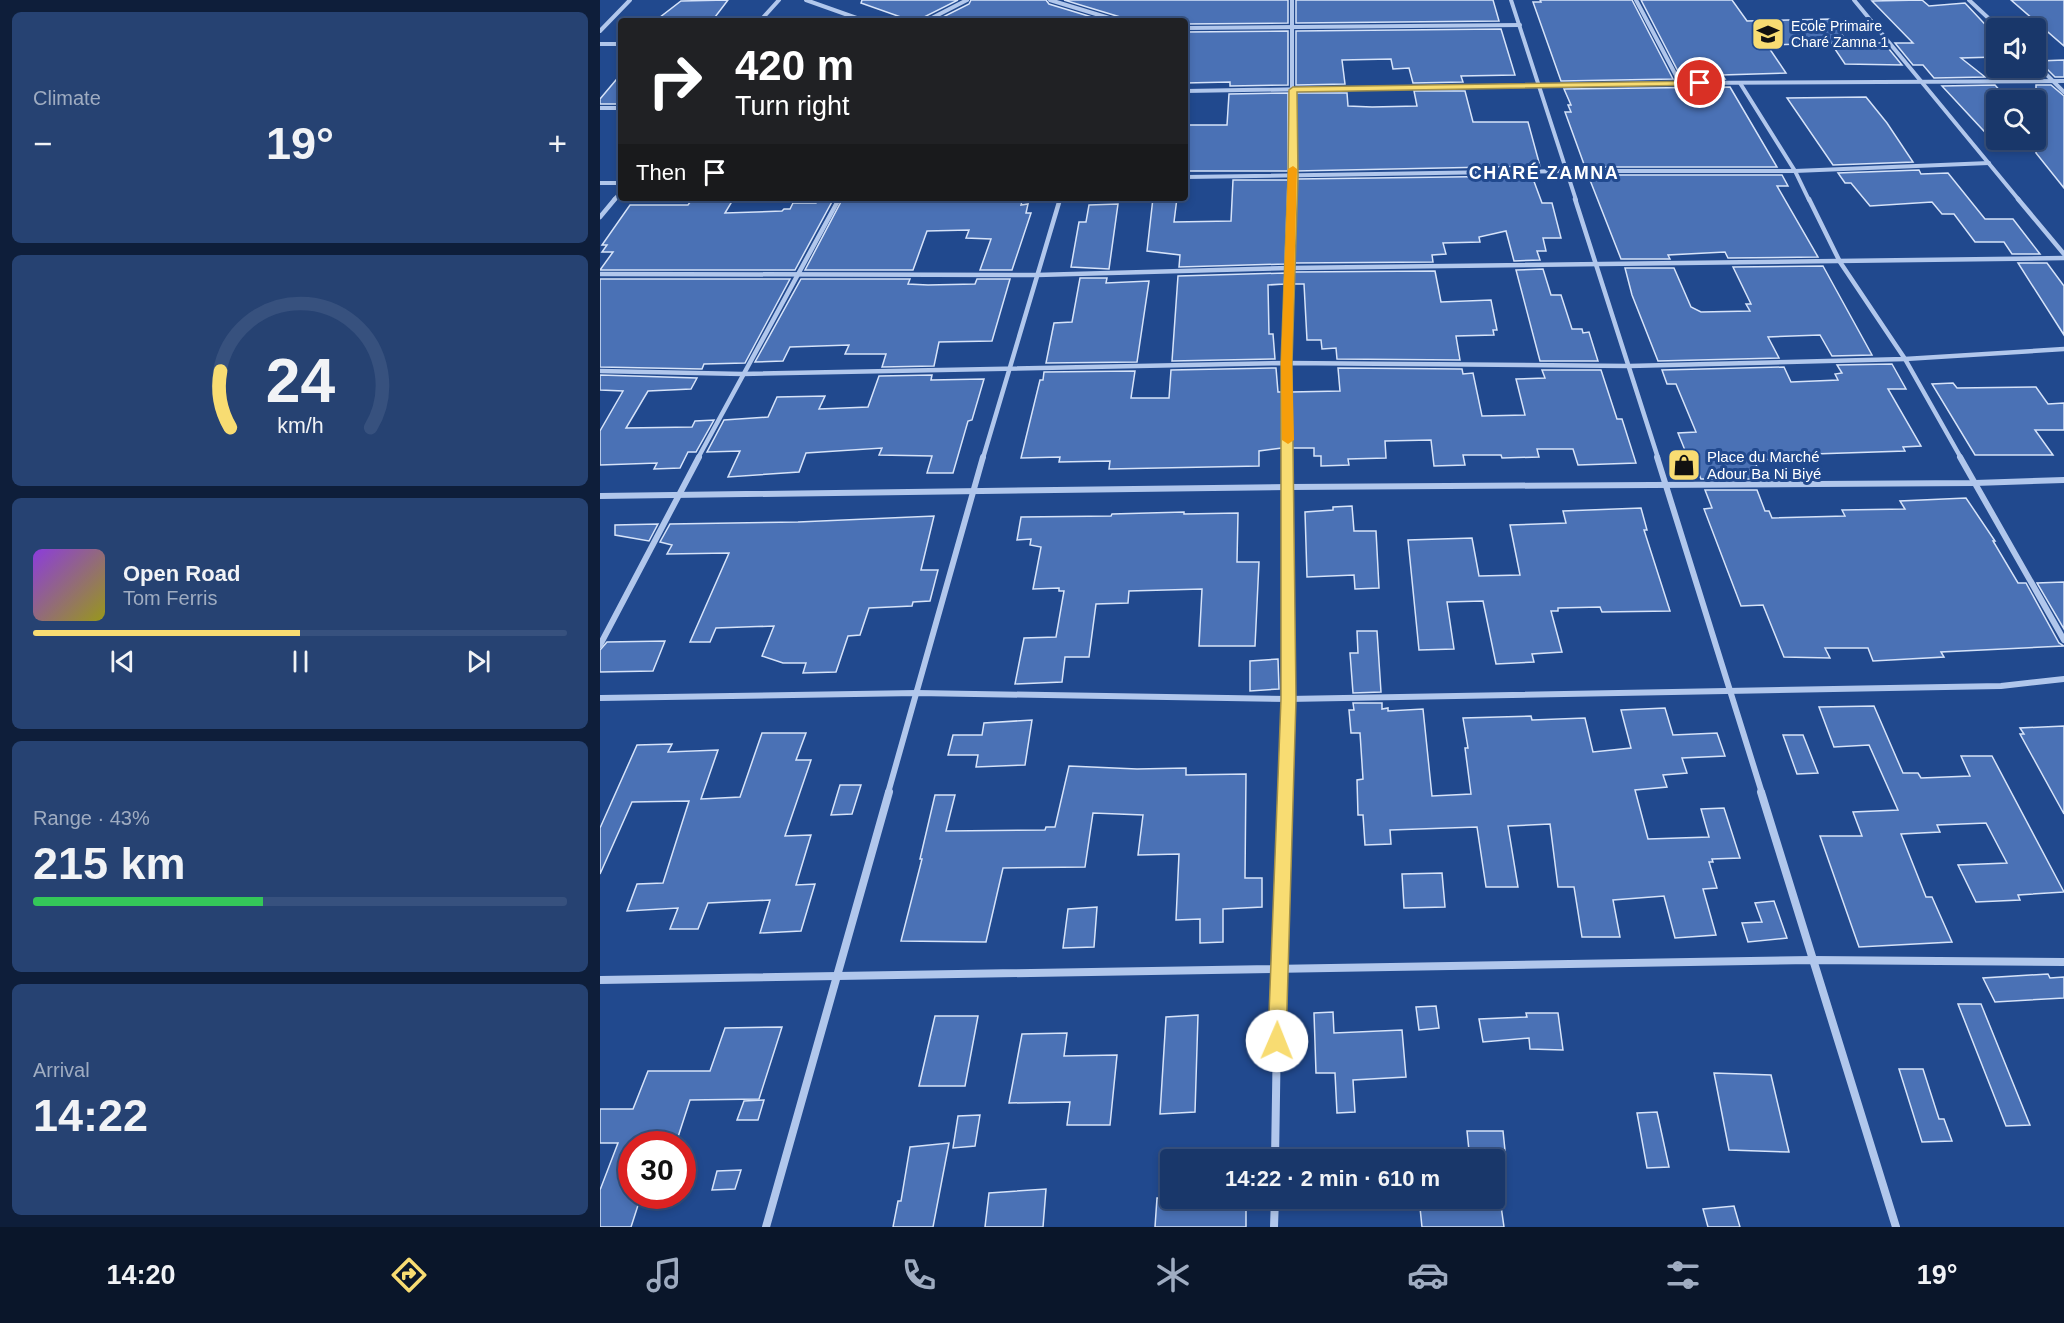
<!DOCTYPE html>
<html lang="en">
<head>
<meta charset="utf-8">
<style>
	body { margin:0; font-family:Arial,sans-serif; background:#264272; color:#f1f3f6; height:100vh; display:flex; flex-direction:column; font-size:22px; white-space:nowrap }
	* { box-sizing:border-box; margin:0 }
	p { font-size:20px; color:#9facc1 }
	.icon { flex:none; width:33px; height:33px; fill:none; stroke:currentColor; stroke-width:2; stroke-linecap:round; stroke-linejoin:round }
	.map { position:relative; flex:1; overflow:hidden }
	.panel { display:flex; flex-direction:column; gap:12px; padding:12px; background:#0e1e3a; width:600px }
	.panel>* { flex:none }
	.banner { position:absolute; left:18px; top:18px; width:570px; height:183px; border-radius:6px; box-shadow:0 3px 9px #0003,0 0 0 2px #37517e; background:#202124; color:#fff; overflow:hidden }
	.controls { position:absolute; left:1386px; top:18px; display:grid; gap:12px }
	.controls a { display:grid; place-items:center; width:60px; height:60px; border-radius:6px; background:#19376a; box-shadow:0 3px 9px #0003,0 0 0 2px #37517e; font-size:30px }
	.speed { position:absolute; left:18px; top:1131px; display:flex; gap:12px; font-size:30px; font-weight:700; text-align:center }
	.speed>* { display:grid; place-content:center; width:78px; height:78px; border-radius:50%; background:#19376a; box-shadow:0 3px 9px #0003,0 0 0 2px #37517e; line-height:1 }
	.speed .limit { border:9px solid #d22; background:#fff; color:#111 }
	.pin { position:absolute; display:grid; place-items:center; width:51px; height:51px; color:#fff; margin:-26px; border:3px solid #fff; border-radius:50%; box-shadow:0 2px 6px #0007 }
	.me { position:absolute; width:66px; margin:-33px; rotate:1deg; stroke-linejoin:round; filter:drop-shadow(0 0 4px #0008) }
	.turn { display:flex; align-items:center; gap:21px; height:126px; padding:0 18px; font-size:27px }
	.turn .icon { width:78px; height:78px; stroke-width:2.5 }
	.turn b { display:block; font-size:42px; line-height:51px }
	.then { display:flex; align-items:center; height:57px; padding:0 18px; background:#0003; gap:12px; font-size:22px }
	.big { font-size:45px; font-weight:700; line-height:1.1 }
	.panel .widget { flex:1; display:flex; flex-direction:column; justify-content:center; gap:9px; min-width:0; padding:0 21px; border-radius:9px; background:#264272 }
	.panel .dial { align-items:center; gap:0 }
	.dial svg { height:156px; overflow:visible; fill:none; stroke:#37517e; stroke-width:7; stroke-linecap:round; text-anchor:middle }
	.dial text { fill:#f1f3f6; stroke:none }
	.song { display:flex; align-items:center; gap:18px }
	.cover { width:72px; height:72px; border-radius:9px; background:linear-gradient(135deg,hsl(270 70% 55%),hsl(60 70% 35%)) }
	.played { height:6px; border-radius:3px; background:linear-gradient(90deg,#f8dc72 50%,#37517e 50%) }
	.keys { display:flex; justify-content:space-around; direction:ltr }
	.heat { display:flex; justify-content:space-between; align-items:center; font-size:33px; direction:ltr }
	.charge { height:9px; border-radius:4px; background:linear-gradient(90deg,#34c759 43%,#37517e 0) }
	.trip { position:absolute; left:560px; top:1149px; width:345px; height:60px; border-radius:6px; background:#19376a; box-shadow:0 3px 9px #0003,0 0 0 2px #37517e; font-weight:700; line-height:60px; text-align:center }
	.tabs { display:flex; height:96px; justify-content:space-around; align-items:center; background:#0a162a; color:#9facc1 }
	.tabs .icon { width:42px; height:42px }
	.tabs .on { color:#f8dc72 }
	.tabs b { font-size:27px; color:#f1f3f6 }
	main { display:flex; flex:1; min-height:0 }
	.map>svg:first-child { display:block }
</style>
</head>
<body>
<main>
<section class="panel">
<div class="widget"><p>Climate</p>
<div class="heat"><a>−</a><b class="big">19°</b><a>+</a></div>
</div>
<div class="widget dial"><svg viewBox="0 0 100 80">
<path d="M14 69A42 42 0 1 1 86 69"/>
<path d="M14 69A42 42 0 0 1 9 40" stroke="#f8dc72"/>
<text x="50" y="56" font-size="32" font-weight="700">24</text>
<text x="50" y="72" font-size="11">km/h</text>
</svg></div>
<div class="widget">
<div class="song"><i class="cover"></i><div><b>Open Road</b><p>Tom Ferris</p></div></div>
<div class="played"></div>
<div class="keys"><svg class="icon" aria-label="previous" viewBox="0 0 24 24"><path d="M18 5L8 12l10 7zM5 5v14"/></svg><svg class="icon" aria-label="pause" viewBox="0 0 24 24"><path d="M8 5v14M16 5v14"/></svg><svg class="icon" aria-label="next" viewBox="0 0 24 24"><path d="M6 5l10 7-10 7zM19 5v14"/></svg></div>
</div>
<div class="widget"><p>Range · 43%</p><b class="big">215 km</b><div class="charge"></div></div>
<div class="widget"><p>Arrival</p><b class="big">14:22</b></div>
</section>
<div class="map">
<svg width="1464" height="1227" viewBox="0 0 1464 1227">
	<rect width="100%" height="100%" fill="#21498e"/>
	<!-- building -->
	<g fill="#4a71b5" stroke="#d6e3f9" stroke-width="1.5">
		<polygon points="128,0 112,21 55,21 81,1"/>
		<polygon points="262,0 358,0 324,17 322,21 312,21 261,3"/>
		<polygon points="371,0 446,0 449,4 505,21 335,21 369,4"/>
		<polygon points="464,0 688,0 688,23 585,24 585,21 523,21 520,17"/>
		<polygon points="696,0 893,0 899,21 696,23"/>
		<polygon points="940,0 1032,0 1073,79 961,81 933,2 941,2"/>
		<polygon points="1041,0 1132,0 1147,21 1231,19 1248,43 1236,43 1284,43 1302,65 1245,64 1231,43 1167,45 1186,73 1122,75 1125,79 1082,79"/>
		<polygon points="1322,0 1329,6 1365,3 1396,36 1396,57 1361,58 1385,77 1334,78 1323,65 1313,65 1295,43 1313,43 1272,1"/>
		<polygon points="1411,0 1464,0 1464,46"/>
		<polygon points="901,29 915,75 861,76 863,82 813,83 809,68 793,69 791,59 742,60 745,84 696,85 696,31"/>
		<polygon points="688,31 688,85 630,86 630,82 585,83 585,32"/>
		<polygon points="1464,60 1464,77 1455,77 1439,61"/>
		<polygon points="21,74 21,104 0,104 0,99"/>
		<polygon points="1395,85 1408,100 1396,100 1396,144 1342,86"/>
		<polygon points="1436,85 1451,85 1464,96 1464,188 1436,153"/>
		<polygon points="1130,87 1177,167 985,167 965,112 971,112 968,105 971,105 964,89"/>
		<polygon points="814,91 865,91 873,122 928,122 940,166 696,171 696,93 747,93 748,106 772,107 817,106"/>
		<polygon points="688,93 688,171 585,171 585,125 627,125 629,94"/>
		<polygon points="1266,97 1287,123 1313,162 1233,165 1187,98"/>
		<polygon points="1319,170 1321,174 1348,173 1385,219 1413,219 1440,254 1412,254 1404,242 1375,242 1354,214 1342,214 1332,202 1270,206 1251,183 1245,183 1238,173"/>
		<polygon points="988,175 1182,175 1188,186 1177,186 1218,257 1128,258 1125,252 1068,255 1070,259 1021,259"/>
		<polygon points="932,176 942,203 952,203 961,238 943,238 946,251 937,251 940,260 914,261 906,231 879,237 880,242 843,243 846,254 832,255 833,262 694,263 696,179"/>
		<polygon points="633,180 688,180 685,264 579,267 580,255 547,251 553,198 577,198 574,222 631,221"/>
		<polygon points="93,198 134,198 125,213 182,211 184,209 190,209 193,203 216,203 218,198 234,198 195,270 0,270 13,252 2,252 7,245 2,245 30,205 88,205"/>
		<polygon points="243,198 423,198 421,205 428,204 426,213 431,213 412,270 380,270 391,239 366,238 369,230 327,231 313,270 205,270"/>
		<polygon points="518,204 509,269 471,267 479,222 486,222 489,205"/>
		<polygon points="1418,263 1447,263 1464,286 1464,335"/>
		<polygon points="1223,266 1272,355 1232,356 1220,335 1168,337 1179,358 1058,361 1032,295 1025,268 1074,268 1091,307 1101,312 1150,311 1146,304 1151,304 1133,267"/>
		<polygon points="943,269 951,295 961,295 972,329 982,329 983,333 989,332 998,361 940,361 916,270"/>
		<polygon points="835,271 841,302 891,300 897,330 893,330 894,335 856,336 860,360 737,359 736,348 722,349 721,340 707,340 704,284 693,284 694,272"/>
		<polygon points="685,273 684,284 668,285 669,334 673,334 675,359 572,361 578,276"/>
		<polygon points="480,278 507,278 506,283 549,281 537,362 446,363 454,323 472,322"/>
		<polygon points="0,279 190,279 145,363 104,364 102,369 0,367"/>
		<polygon points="201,279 310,279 308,284 328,285 375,284 377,279 410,279 392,341 339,342 334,366 282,367 286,354 245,354 249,345 190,347 183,361 155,362"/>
		<polygon points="1292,364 1306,389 1288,389 1321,446 1303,447 1305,451 1214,454 1216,458 1154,460 1158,469 1149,470 1153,479 1101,479 1097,470 1093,470 1078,433 1096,432 1076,384 1067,384 1062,370 1184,367 1191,382 1238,380 1235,374 1242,373 1237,365"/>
		<polygon points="676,368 678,392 682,392 682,448 659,451 659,466 509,469 510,461 459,462 460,457 421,458 440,380 443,380 444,372 535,371 531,398 569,398 571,370"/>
		<polygon points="738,368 862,369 863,374 873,373 882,416 925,415 916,379 945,378 942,370 1001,370 1017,419 1022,419 1036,463 978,465 973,449 937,449 939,457 902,458 901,455 863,455 865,465 834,466 831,440 785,441 786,458 748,459 749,465 721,466 721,456 714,456 714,448 691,448 691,392 740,391"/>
		<polygon points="0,375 97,378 91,389 48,391 26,428 92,427 95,421 114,420 96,452 88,452 80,468 54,469 57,463 0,465 0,431 23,391 0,390"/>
		<polygon points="332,375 331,380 384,379 372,420 368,421 353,473 327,473 332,456 279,455 282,448 206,453 199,472 128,477 140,451 107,452 124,420 168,417 177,397 225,396 219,409 268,407 279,376"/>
		<polygon points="1353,383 1357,388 1436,387 1448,404 1464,403 1464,430 1435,430 1453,455 1375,455 1332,384"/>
		<polygon points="1105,490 1157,490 1165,511 1169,511 1172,518 1245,516 1242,510 1305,509 1300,501 1366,498 1395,541 1393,541 1418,583 1426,583 1459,643 1464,646 1341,652 1344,657 1273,661 1268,648 1225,648 1230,658 1184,657 1163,605 1141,606 1104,509 1112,508"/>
		<polygon points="752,506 754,531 776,531 779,588 755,589 754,575 707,577 705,512 733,510 733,507"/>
		<polygon points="1041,508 1047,530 1044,530 1070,611 1002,612 1000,607 958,608 958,611 951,611 962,652 932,654 934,662 896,664 883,601 847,602 854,649 819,650 808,540 872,538 879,576 920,575 910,525 966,523 963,511"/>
		<polygon points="584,512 584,514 638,513 637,562 659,562 655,646 599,646 602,589 529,591 528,603 496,604 489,657 465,657 462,682 415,684 424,638 456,637 464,591 459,591 459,588 433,589 441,547 430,545 431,539 417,540 421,517 511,516 512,514"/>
		<polygon points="334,516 321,570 338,570 330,601 313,602 312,606 269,608 260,635 248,636 236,672 203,673 206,663 183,663 162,656 174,626 116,628 110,642 90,642 129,553 67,554 72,545 60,542 70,524 198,522"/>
		<polygon points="58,524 49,541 15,535 15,525"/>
		<polygon points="1464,582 1464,629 1437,583"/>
		<polygon points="757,631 777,631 781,692 753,693 750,653 758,653"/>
		<polygon points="65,641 53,671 0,672 0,650 7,642"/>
		<polygon points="678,659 679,689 650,691 650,661"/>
		<polygon points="753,703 782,703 782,709 788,708 788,711 823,709 832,796 871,794 865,748 868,748 863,718 931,716 932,720 985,718 993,752 1031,748 1021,710 1065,708 1073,735 1117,733 1125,756 1082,758 1087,773 1063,775 1067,787 1035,790 1048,839 1109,837 1101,809 1124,808 1140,858 1112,859 1113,862 1109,862 1117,888 1103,889 1116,935 1075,938 1064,896 1013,900 1020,937 982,937 974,887 958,887 950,824 908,826 918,887 886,887 877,827 790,830 791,844 765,845 763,815 758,815 757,780 763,779 760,733 751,733 749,710 754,710"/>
		<polygon points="1274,706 1303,773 1318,773 1321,778 1370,776 1361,756 1392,756 1464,892 1418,895 1420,900 1376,902 1358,865 1407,863 1386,823 1337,825 1340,832 1301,834 1326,897 1332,897 1352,942 1259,947 1220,836 1262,836 1253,812 1298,810 1269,745 1234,747 1219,707"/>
		<polygon points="432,720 425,765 376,767 378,755 348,755 353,735 382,735 384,723"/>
		<polygon points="1464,726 1464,814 1420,734 1424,734 1420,728"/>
		<polygon points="162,733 206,733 196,760 211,760 185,836 211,835 196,885 215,884 201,931 160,933 170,900 108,903 98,929 70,929 78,908 27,911 37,884 63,883 89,801 32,802 0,874 0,828 37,745 72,744 68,752 118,750 101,799 140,797"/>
		<polygon points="1183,735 1203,735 1218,773 1197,774"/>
		<polygon points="469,766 537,769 586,768 586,775 646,774 645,878 662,878 662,907 623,909 623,942 600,943 600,919 576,920 579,854 538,855 543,815 493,813 485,867 403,868 386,942 301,941 322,859 320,859 335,795 355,795 346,831 445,830 446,827 455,827"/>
		<polygon points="240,785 261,785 252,814 231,815"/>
		<polygon points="842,873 845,907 804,908 802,874"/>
		<polygon points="1174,901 1187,938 1148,942 1142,923 1162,922 1155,903"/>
		<polygon points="497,907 494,947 463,948 468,909"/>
		<polygon points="1448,974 1450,978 1464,977 1464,998 1395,1002 1383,978"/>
		<polygon points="1358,1004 1381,1004 1430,1125 1406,1126"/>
		<polygon points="836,1006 839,1028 819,1030 816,1007"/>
		<polygon points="733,1012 734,1033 802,1030 806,1077 753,1080 755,1112 737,1113 735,1073 716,1073 714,1013"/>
		<polygon points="926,1013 958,1013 963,1050 930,1049 929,1038 883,1042 879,1019 927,1017"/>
		<polygon points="598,1015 595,1112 560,1114 566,1017"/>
		<polygon points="335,1016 378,1016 365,1086 319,1086"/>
		<polygon points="182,1027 159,1099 90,1100 77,1140 32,1143 32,1196 41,1196 31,1227 0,1227 0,1190 18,1143 0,1143 0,1109 33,1109 48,1071 110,1071 125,1028"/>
		<polygon points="467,1033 464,1056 517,1055 510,1125 467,1125 470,1102 409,1103 422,1034"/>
		<polygon points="1299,1069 1323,1069 1339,1119 1344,1119 1352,1141 1322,1142"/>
		<polygon points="1114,1073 1171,1075 1189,1152 1129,1150"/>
		<polygon points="164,1100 158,1120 137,1120 144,1101"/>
		<polygon points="1057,1112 1069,1167 1047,1168 1037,1113"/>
		<polygon points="380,1115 375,1146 353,1148 358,1116"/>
		<polygon points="867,1131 903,1131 906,1160 870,1160"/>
		<polygon points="349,1143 333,1227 293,1227 298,1201 301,1201 310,1147"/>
		<polygon points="141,1170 135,1189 112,1190 117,1171"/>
		<polygon points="446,1189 443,1227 385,1227 389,1193"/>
		<polygon points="557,1198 646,1198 646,1227 555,1227"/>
		<polygon points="819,1198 852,1198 853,1208 901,1206 904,1227 822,1227"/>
		<polygon points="1134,1206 1140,1227 1108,1227 1103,1209"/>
	</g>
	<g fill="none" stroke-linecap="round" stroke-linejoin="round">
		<!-- street-far3 -->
		<g stroke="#b1c7ec" stroke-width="4">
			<polyline points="206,0 265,21"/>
			<polyline points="450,0 519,21"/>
			<polyline points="692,0 692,200"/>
			<polyline points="911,0 976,200"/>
			<polyline points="1036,0 1080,83"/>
			<polyline points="1254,0 1419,200"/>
			<polyline points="1369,0 1399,28"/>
			<polyline points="160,21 179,0"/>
			<polyline points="326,21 367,0"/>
			<polyline points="585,28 920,25"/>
			<polyline points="0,31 30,0"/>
			<polyline points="0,44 21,44"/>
			<polyline points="1436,64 1464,92"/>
			<polyline points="1140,83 1195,171 1209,200"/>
			<polyline points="585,91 1080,83 1464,81"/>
			<polyline points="0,108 21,108"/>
			<polyline points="585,177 965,171 1195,171 1389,163"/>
			<polyline points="0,183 21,183"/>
			<polyline points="14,200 21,192"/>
			<polyline points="238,200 239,198"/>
		</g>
		<!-- street-far2 -->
		<g stroke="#b1c7ec" stroke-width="4.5">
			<polyline points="975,199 1058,458"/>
			<polyline points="1209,199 1240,262 1305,359 1361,458"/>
			<polyline points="1418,199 1464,254"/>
			<polyline points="0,217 15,199"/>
			<polyline points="0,274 437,275 689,268 1464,258"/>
			<polyline points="0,371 143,374 686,363 1029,366 1305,359 1464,349"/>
			<polyline points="98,458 239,199"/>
			<polyline points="383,458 460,199"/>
			<polyline points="687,458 686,363 692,199"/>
		</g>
		<!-- street-far1 -->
		<g stroke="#b1c7ec" stroke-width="6">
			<polyline points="1057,457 1162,793"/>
			<polyline points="1360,457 1464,640"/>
			<polyline points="0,496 689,487 1375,483 1464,480"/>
			<polyline points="0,645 99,457"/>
			<polyline points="0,698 317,693 688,699 1401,686 1464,679"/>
			<polyline points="288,793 383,457"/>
			<polyline points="685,793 688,699 687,457"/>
		</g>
		<!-- street -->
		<g stroke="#b1c7ec" stroke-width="8">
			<polyline points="1161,792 1296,1227"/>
			<polyline points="0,980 1212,960 1464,962"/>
			<polyline points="675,1160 678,969 685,792"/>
			<polyline points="166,1227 289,792"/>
			<polyline points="674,1227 675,1198"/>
		</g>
	</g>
	<!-- route -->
	<polygon fill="#f8dc72" stroke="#a18f4a" stroke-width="1.5" points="1100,81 1103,82 1103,85 697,92 698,176 692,363 696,699 686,1041 683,1047 677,1050 671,1047 668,1041 681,699 681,363 688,176 689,90 693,87"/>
	<!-- slow -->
	<polygon fill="#f59e0b" points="693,166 697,169 692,363 694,440 688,444 682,440 681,363 688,169"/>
	<!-- icons -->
	<defs>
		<g id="school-square" transform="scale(1.725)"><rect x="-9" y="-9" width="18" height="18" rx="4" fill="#f8dc72" stroke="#21498e"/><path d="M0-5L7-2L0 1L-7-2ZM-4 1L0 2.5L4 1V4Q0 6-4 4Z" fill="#111"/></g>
		<g id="shop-square" transform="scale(1.725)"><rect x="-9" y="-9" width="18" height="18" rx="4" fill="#f8dc72" stroke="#21498e"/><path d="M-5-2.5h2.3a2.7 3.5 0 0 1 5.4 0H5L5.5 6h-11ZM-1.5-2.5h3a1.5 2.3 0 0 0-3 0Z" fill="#111"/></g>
	</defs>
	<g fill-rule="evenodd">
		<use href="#school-square" x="1168" y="34"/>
		<use href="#shop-square" x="1084" y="465"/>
	</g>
	<g text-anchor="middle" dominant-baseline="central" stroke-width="6" stroke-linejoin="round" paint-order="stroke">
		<!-- far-poi labels -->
		<g font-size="14" fill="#fff" stroke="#21498e" text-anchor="start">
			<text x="1191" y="26">Ecole Primaire<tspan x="1191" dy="16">Charé Zamna 1</tspan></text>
		</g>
		<!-- poi labels -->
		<g font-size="15" fill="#fff" stroke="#21498e" text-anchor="start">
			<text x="1107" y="456">Place du Marché<tspan x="1107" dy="17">Adour Ba Ni Biyé</tspan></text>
		</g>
		<!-- far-district labels -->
		<g font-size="18" font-weight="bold" letter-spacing="1.5" fill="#fff" stroke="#21498e">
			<text x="944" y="173">CHARÉ ZAMNA</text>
		</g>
	</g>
</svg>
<div class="controls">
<a><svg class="icon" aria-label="sound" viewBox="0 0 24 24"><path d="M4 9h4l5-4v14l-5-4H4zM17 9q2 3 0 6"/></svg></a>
<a><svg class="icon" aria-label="search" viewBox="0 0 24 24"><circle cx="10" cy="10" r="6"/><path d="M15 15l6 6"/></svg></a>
</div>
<div class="speed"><div class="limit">30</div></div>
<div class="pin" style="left:1100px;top:83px;background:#d93025"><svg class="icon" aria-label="arrive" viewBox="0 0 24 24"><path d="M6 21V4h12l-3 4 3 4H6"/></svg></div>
<svg class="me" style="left:677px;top:1041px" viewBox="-20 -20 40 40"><circle r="19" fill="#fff"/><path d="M0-13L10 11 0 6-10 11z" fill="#f8dc72"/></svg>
<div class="trip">14:22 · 2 min · 610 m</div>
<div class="banner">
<div class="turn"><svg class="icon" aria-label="right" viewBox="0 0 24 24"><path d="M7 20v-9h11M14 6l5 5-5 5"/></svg><div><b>420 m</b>Turn right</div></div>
<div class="then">Then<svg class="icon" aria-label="arrive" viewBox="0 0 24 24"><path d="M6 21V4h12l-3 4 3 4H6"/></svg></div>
</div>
</div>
</main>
<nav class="tabs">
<b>14:20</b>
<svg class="icon on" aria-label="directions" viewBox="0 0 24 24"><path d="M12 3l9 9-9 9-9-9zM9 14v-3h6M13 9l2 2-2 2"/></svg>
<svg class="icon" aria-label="music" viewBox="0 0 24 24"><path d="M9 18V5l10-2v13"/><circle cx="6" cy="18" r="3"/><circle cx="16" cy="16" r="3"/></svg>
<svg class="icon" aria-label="phone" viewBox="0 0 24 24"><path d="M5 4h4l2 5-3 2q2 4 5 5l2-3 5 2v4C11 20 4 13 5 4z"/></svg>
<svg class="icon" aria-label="climate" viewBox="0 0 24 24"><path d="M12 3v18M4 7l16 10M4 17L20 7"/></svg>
<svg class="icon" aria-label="car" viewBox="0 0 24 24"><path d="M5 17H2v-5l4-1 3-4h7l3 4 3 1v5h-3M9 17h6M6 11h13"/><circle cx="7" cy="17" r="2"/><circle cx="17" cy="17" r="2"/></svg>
<svg class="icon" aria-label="filters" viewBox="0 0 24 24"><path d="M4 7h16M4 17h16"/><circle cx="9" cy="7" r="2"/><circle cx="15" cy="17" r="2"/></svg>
<b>19°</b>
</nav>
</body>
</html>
